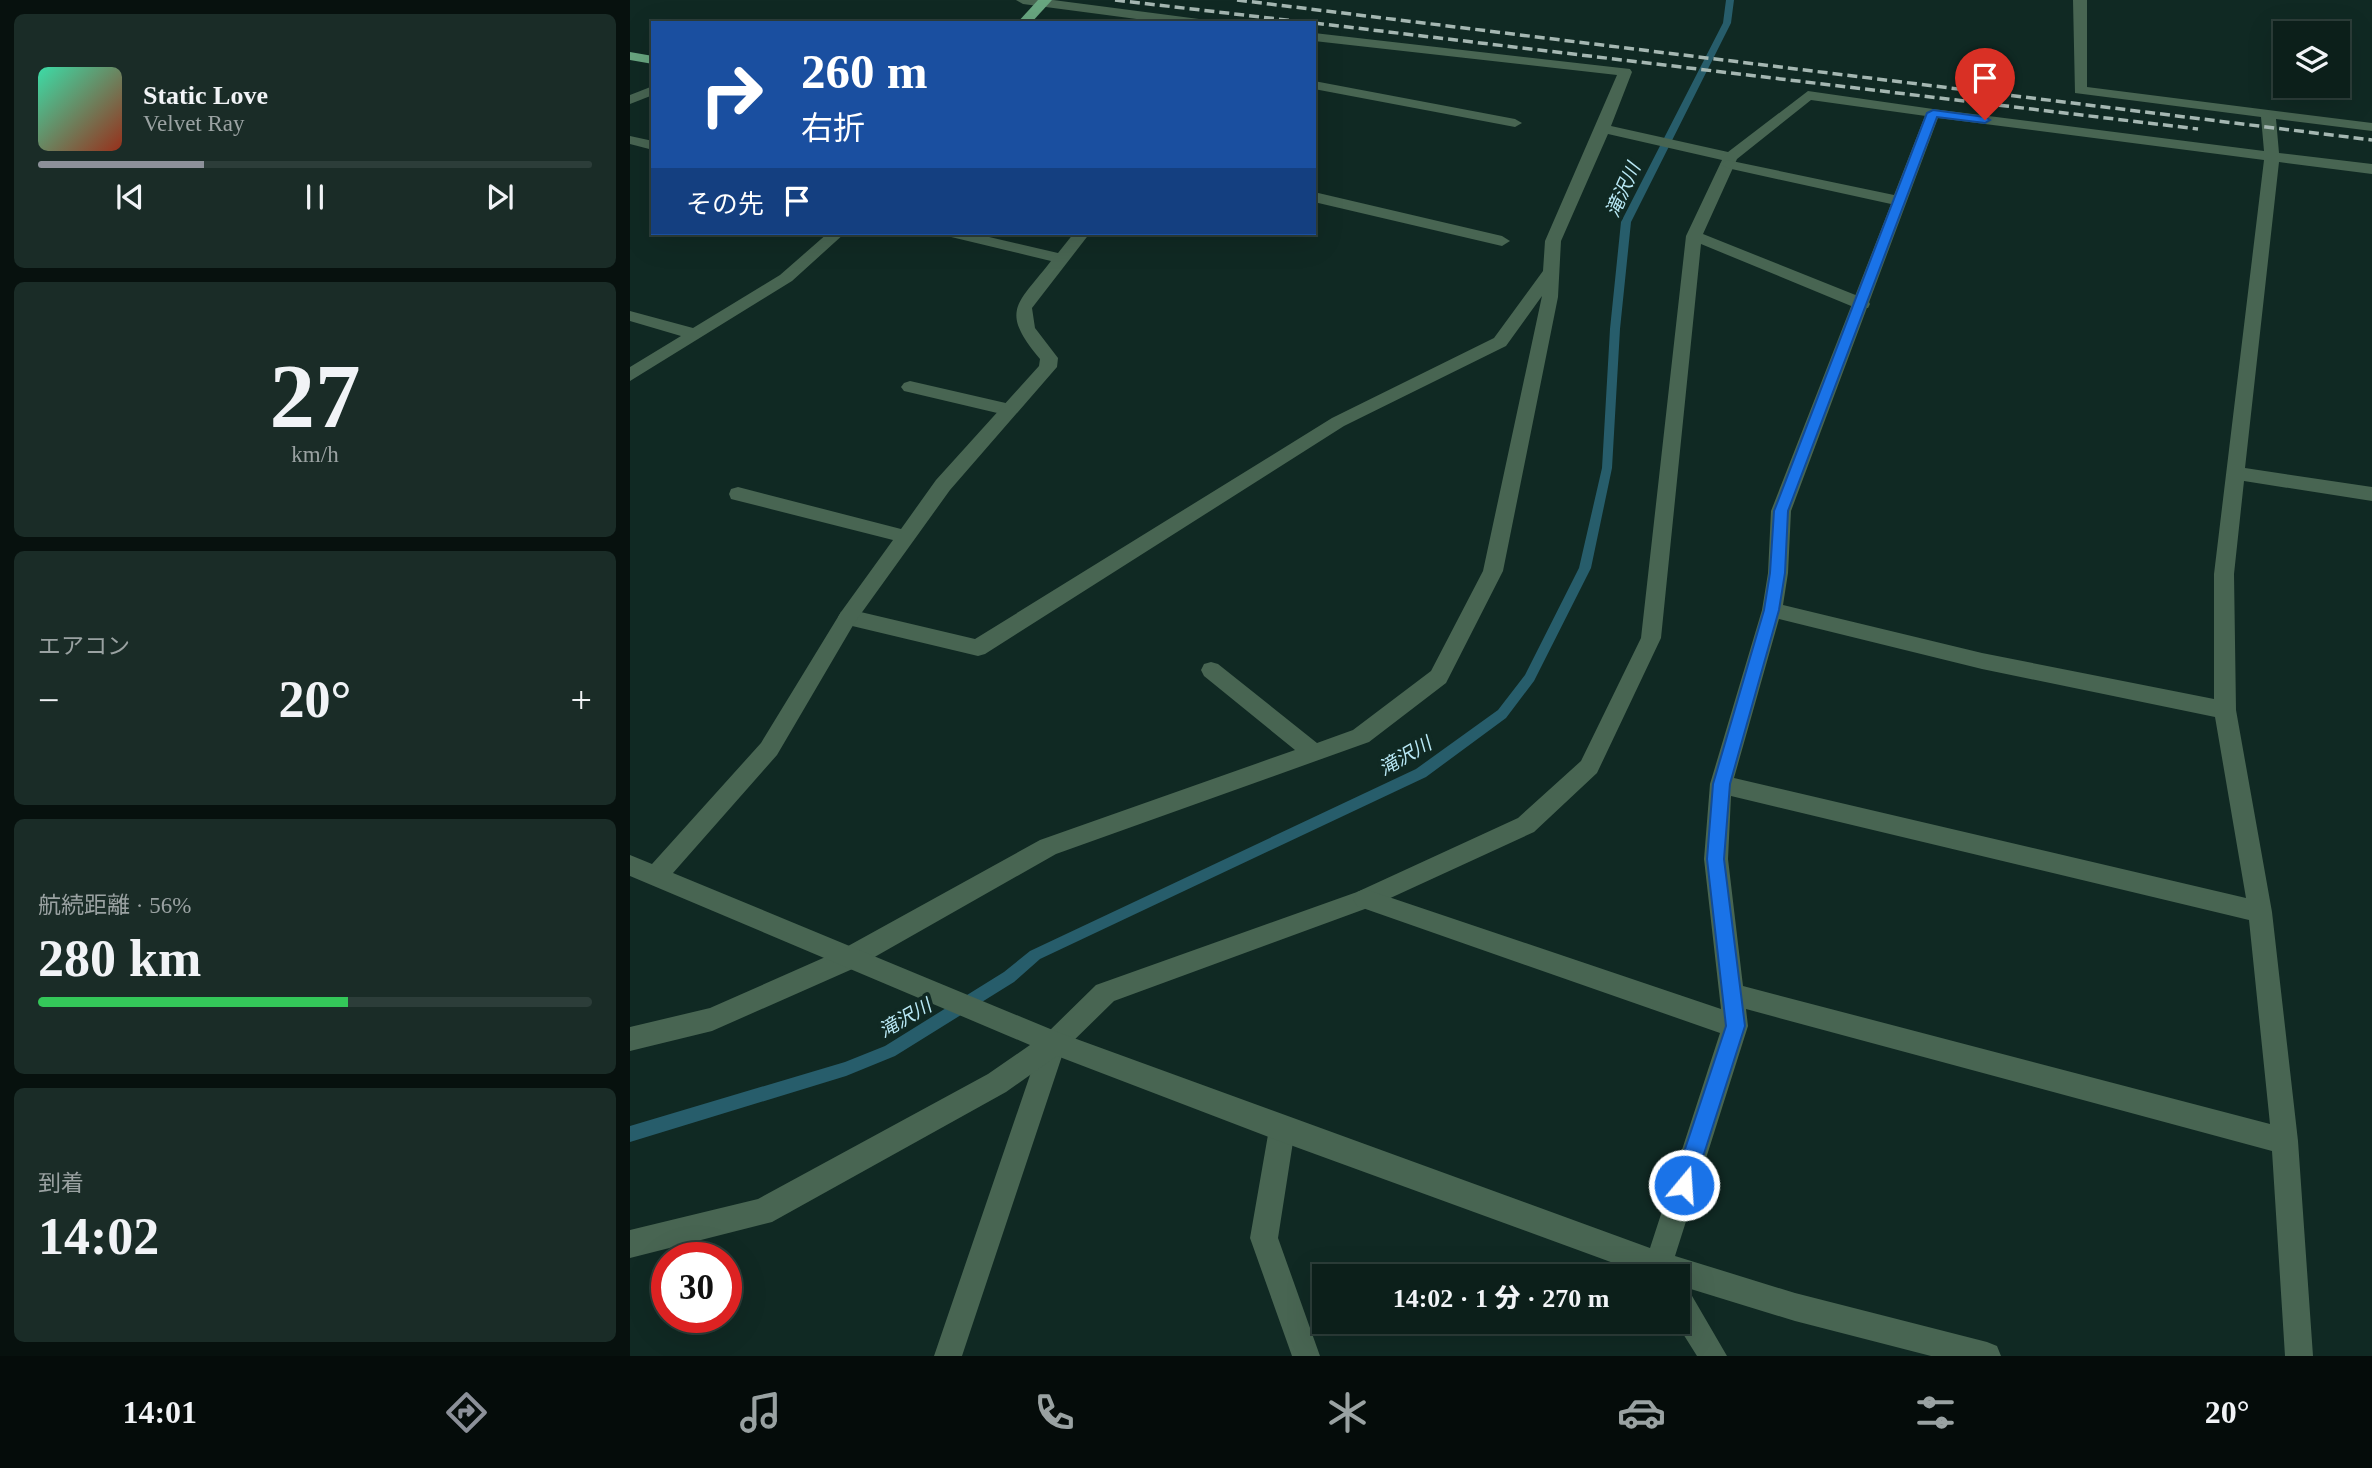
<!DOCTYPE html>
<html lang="ja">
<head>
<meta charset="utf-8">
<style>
	body { margin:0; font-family:"Times New Roman","Noto Sans JP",serif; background:#1a2c27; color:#f1f3f6; height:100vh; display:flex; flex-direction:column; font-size:26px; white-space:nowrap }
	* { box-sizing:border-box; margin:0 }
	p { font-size:23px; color:#9aa2a2 }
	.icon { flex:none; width:38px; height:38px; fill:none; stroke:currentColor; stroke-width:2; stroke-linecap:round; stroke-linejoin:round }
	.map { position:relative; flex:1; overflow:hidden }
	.details { display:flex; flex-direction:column; gap:14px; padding:14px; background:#07110e; width:630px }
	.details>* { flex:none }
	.hud { position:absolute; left:21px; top:21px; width:665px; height:214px; border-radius:0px; box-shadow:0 7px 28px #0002,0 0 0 2px #2c3d39; background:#1a4fa0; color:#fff; overflow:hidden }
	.controls { position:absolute; left:1643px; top:21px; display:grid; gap:14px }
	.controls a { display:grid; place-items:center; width:77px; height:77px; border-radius:0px; background:#0c1f1a; box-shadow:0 7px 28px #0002,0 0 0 2px #2c3d39; font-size:35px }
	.speed { position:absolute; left:21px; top:1242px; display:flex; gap:14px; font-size:35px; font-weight:700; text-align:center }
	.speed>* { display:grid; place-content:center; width:91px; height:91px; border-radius:50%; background:#0c1f1a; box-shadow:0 7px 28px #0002,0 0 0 2px #2c3d39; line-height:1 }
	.speed .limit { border:10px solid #d22; background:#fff; color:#111 }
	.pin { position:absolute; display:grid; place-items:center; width:60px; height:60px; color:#fff; margin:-72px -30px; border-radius:50% 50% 50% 0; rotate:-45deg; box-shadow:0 0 7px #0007 }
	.pin .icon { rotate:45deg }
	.me { position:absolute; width:77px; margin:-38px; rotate:18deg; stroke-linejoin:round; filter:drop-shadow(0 0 5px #0008) }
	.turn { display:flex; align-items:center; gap:24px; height:147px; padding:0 35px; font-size:32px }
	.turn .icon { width:91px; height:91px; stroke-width:2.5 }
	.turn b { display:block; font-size:49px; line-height:60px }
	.then { display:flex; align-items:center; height:66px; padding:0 35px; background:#0003; gap:14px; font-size:26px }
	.big { font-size:52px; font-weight:800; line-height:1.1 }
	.details .widget { flex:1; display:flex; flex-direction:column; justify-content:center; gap:10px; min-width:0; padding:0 24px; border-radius:10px; background:#1a2c27 }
	.details .dial { align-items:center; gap:0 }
	.dial b { font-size:91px; line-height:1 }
	.song { display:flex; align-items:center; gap:21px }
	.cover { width:84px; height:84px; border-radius:10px; background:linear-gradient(135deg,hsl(160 70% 55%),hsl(10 70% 35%)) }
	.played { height:7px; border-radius:4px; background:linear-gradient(90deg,#8c9099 30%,#2c3d39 30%) }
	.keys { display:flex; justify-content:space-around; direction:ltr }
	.heat { display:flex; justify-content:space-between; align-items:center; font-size:38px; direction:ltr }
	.charge { height:10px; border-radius:5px; background:linear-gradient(90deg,#34c759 56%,#2c3d39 0) }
	.trip { position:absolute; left:682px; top:1264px; width:378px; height:70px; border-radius:0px; background:#0c1f1a; box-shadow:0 7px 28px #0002,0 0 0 2px #2c3d39; font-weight:800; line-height:70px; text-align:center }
	.tabs { display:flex; height:112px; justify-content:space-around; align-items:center; background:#050c0a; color:#9aa2a2 }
	.tabs .icon { width:49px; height:49px }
	.tabs .current { color:#8c9099 }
	.tabs b { font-size:32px; color:#f1f3f6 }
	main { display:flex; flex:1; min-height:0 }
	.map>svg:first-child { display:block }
</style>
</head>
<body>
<main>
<section class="details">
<div class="widget">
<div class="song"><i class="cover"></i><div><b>Static Love</b><p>Velvet Ray</p></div></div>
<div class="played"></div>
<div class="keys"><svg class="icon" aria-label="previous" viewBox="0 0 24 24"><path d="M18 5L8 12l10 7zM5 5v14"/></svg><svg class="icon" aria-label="pause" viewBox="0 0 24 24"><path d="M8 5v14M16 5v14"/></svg><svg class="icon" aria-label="next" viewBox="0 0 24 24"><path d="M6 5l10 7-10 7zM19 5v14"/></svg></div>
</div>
<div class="widget dial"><b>27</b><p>km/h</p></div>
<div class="widget"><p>エアコン</p>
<div class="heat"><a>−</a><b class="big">20°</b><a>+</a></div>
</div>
<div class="widget"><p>航続距離 · 56%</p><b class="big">280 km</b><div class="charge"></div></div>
<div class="widget"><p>到着</p><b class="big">14:02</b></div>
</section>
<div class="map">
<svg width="1742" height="1356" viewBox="0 0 1742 1356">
	<rect width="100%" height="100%" fill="#102923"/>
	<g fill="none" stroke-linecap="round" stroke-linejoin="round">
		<!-- stream -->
		<polygon fill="#275d6b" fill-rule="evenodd" points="1096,0 1104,0 1101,23 1001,222 990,329 982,468 961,568 904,681 876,718 796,777 410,959 384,982 265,1056 216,1076 0,1142 0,1126 215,1062 255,1046 374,972 400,951 786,769 868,710 895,675 949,568 972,468 980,329 991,222 1093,23"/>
		<!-- lane -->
		<g fill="#486552" fill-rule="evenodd">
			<polygon points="386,0 423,0 569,19 575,23 537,23 393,4"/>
			<polygon points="684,33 1000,69 1002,72 981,126 1098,152 1178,91 1303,109 1310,113 1303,117 1181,100 1107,159 1073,234 1238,300 1240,304 1238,308 1226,308 1071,244 1031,638 967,773 904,832 743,906 484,1001 434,1050 332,1356 304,1356 411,1043 415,1035 466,985 727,892 888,818 951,761 1011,638 1056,236 1092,160 978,134 931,241 928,297 873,571 816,683 739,742 426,854 227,967 82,1031 0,1051 0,1027 80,1008 209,951 410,840 665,750 574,676 571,670 574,664 581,662 588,664 687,743 723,730 801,671 853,571 912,296 876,346 714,426 355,654 348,656 218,625 211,622 208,617 211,612 218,609 345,639 702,418 864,338 913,271 915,241 987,75 684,41"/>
			<polygon points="280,381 380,404 389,410 380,416 274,391 271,387 274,383"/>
			<polygon points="652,1116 661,1120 665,1129 648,1238 690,1356 662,1356 620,1238 639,1129 643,1120"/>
		</g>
		<!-- street -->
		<g fill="#486552" fill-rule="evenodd">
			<path d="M1443,0H1457V87L1742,123V131L1646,119L1649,153L1742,164V174L1649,162L1615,468L1742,487V501L1614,481L1604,574L1606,710L1642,912L1668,1141L1683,1356H1655L1642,1151L1116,1009L1118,1026L1045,1256L1165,1293L1357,1342L1367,1346L1371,1356H1301L1165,1321L1051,1286L1058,1289L1097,1356H1067L1045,1321H1048V1276H1019L652,1142L427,1056L376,1092L142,1222L0,1258V1230L128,1199L358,1074L400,1045L0,876V855L22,864L131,743L211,612L263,540L101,499L99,494L101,489L108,487L271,529L306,480L409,366L410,359C369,310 387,305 421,261L317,236L315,233H342L428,253L444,233H460L402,308L405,328L428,358L427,367L320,490L225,622L147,755L43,873L430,1033L1020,1248L1090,1033L727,906L723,899L727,892L735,889L1091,1009L1074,859L1080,784L1132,610L1138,573L1141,511L1261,204L1097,168L1090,164L1097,160L1264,195L1296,113L1303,109L1634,151L1631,117L1445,93ZM1308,118L1634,160L1584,574V699L1352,653L1153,605L1158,573L1161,511ZM1149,619L1352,669L1585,717L1616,898L1104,778ZM1101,796L1619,920L1640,1124L1113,986L1098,859Z"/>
			<polygon points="684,81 885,119 892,123 885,127 684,89"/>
			<polygon points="23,86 23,95 0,104 0,95"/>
			<polygon points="0,136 23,141 23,150 0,144"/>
			<polygon points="684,192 872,236 880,241 872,246 684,202"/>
			<polygon points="198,233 215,233 162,281 0,381 0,367 51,336 0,321 0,311 63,328 150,275"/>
		</g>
		<!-- primary -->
		<g fill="#68a680" fill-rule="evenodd">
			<polygon points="408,0 422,0 401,23 387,23"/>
			<polygon points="0,52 23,56 23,64 0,60"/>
		</g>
		<!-- rail -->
		<g stroke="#a5b7b2" stroke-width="3.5" stroke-dasharray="10 5" stroke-linecap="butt">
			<polyline points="485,0 682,23"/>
			<polyline points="607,0 1742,140"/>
			<polyline points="684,23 1568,129"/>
		</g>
	</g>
	<!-- route -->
	<polygon fill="#1a73e8" stroke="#114b97" stroke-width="2" points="1303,110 1355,117 1360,120 1355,123 1307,117 1158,511 1155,573 1149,610 1100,784 1094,859 1115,1026 1064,1185 1061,1193 1054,1196 1046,1193 1043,1185 1096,1026 1077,859 1083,784 1134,610 1140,573 1144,511 1297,113"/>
	<g text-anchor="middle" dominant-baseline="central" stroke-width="7" stroke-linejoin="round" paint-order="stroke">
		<!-- water labels -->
		<g font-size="19" font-style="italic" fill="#b9e9f6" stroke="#102923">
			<text transform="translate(993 190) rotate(-66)">滝沢川</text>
			<text transform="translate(775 756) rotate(-30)">滝沢川</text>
			<text transform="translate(275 1018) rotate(-30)">滝沢川</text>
		</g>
	</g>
</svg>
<div class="controls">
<a><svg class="icon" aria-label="layers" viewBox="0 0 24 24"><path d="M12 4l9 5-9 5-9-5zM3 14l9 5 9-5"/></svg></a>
</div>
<div class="speed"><div class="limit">30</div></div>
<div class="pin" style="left:1355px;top:120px;background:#d93025"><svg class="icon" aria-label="arrive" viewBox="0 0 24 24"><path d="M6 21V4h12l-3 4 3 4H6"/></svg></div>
<svg class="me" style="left:1054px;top:1185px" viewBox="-20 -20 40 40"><circle r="17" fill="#1a73e8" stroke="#fff" stroke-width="3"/><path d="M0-11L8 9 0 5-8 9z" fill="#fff"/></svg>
<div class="trip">14:02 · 1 分 · 270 m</div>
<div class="hud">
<div class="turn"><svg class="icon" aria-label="right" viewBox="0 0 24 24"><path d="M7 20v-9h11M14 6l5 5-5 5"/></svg><div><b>260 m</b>右折</div></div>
<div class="then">その先<svg class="icon" aria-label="arrive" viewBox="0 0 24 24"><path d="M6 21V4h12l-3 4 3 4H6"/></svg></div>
</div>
</div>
</main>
<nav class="tabs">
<b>14:01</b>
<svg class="icon current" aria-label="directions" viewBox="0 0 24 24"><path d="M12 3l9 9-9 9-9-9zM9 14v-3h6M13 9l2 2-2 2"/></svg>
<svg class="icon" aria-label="music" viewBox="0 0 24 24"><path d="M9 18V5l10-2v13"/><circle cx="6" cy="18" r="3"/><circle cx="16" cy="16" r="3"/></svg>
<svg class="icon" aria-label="phone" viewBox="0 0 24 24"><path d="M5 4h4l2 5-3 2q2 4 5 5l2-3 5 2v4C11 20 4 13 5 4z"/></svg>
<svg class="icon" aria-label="climate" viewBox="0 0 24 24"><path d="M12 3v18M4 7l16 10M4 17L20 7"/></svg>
<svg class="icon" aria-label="car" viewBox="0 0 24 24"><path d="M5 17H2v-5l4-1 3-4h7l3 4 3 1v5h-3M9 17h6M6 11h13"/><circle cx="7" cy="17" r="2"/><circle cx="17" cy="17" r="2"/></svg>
<svg class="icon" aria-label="filters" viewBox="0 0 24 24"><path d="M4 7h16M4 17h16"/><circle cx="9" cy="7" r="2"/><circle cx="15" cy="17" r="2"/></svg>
<b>20°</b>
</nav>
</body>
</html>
